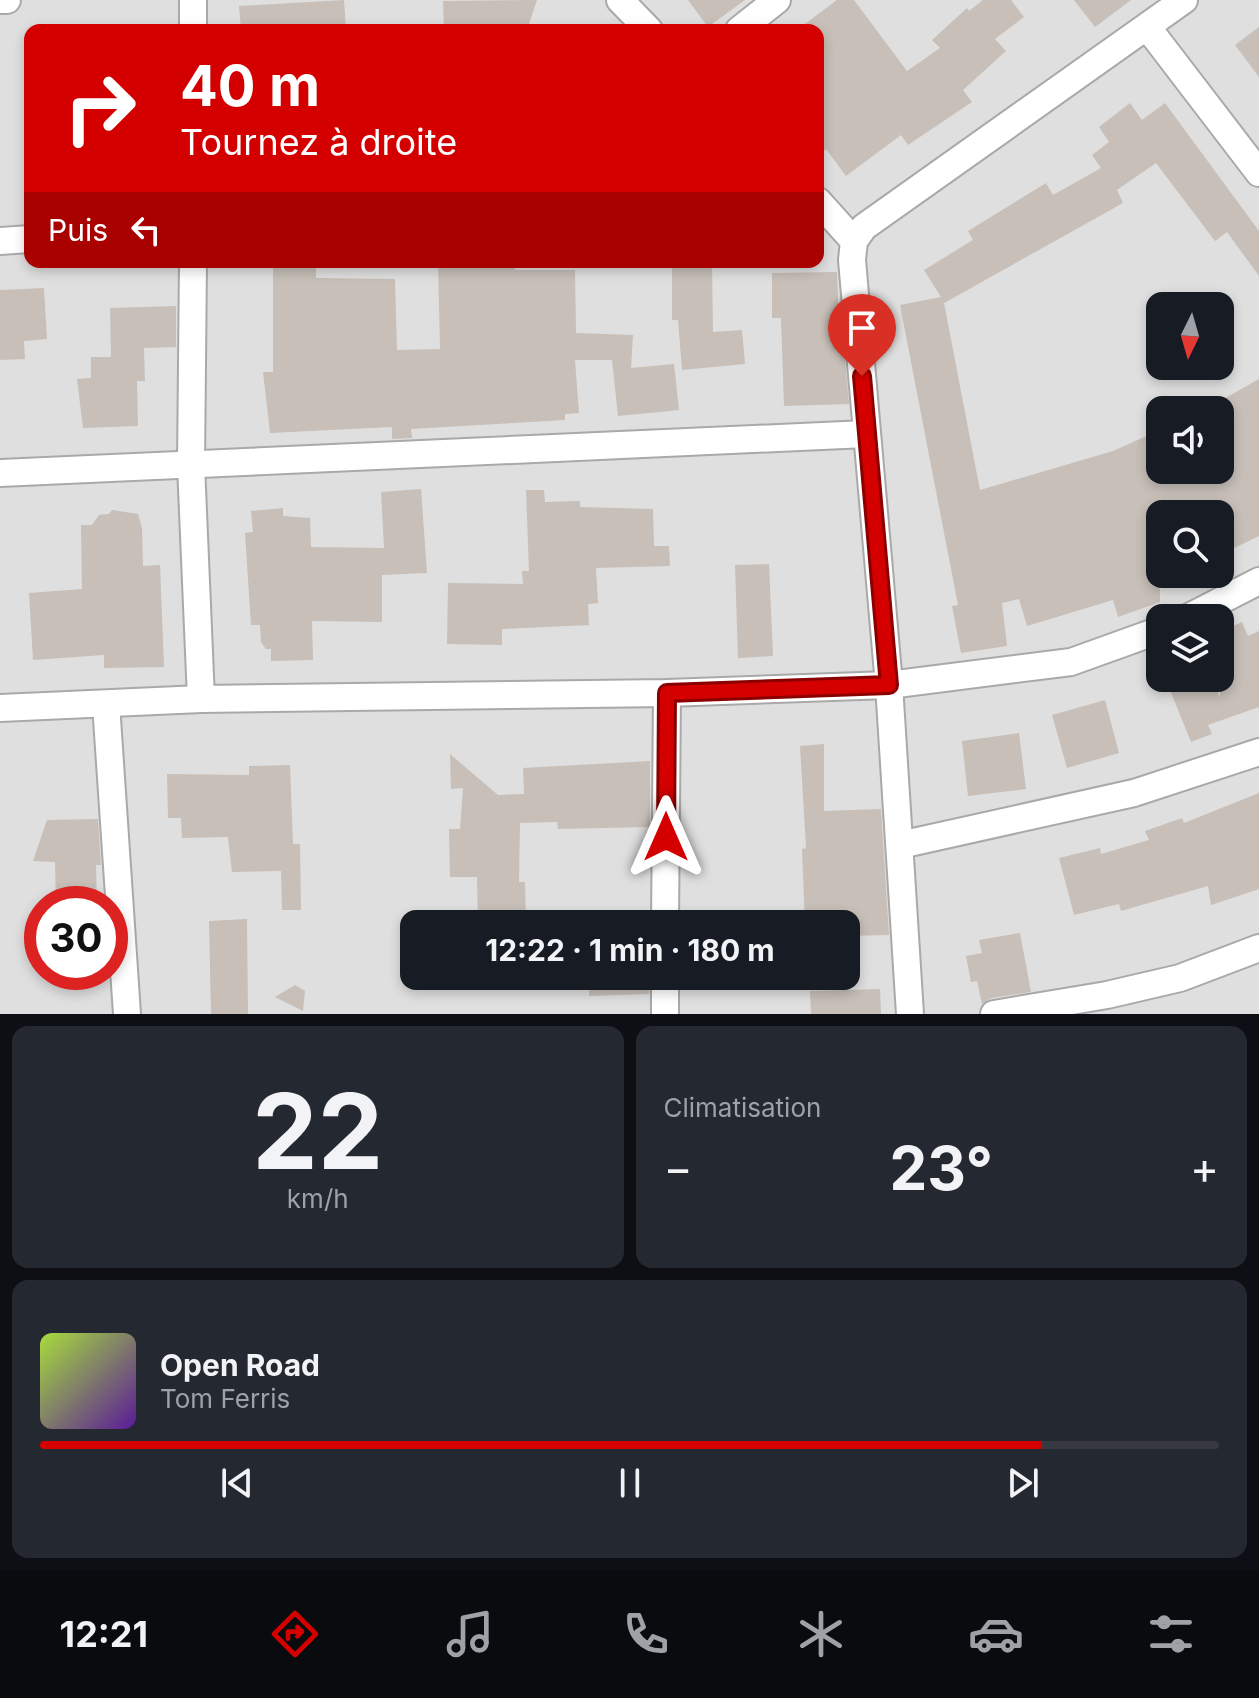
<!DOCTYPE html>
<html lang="fr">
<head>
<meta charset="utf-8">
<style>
	body { margin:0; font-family:Inter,sans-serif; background:#242831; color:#f1f3f6; height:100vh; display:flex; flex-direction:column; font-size:30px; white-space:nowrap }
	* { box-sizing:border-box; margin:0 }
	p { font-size:26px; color:#9ea1a6 }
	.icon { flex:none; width:44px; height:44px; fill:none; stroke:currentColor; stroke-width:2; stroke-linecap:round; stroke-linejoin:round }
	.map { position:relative; height:1014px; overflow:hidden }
	.drawer { display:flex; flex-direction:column; gap:12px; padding:12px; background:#0d0f14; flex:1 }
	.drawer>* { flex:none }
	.guide { position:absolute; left:24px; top:24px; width:800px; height:244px; border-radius:16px; box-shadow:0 4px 12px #0003; background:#d40000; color:#fff; overflow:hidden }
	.needle { width:52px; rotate:185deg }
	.tools { position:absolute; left:1146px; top:292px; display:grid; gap:16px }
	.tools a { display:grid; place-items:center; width:88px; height:88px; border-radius:16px; background:#171b24; box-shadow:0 4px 12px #0003; font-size:40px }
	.speed { position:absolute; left:24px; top:886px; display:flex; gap:16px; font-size:40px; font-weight:700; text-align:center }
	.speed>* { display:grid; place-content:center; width:104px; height:104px; border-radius:50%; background:#171b24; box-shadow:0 4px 12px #0003; line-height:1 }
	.speed .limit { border:12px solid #d22; background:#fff; color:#111 }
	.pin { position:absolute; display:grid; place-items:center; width:68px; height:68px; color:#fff; margin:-82px -34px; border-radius:50% 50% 50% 0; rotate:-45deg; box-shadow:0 0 8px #0007 }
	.pin .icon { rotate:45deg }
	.me { position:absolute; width:88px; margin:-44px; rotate:0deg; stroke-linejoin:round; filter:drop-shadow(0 0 6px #0008) }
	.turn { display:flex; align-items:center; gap:28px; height:168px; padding:0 24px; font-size:36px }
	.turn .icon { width:104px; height:104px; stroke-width:2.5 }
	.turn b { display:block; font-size:56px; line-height:68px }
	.then { display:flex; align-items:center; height:76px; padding:0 24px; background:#0003; gap:16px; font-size:30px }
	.big { font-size:60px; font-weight:700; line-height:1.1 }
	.drawer .tile { flex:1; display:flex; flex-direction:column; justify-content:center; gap:12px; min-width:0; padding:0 28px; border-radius:16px; background:#242831 }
	.drawer .dial { align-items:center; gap:0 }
	.dial b { font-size:104px; line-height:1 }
	.song { display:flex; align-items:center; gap:24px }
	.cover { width:96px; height:96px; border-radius:12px; background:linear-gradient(135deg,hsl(80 70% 55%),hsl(270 70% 35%)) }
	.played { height:8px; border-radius:4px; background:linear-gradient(90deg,#d40000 85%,#363941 85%) }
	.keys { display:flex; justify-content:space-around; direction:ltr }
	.heat { display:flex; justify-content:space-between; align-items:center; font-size:44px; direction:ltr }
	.drawer .tiles { flex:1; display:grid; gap:12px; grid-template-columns:1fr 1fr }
	.tile:last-child { grid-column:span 2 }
	.trip { position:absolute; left:400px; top:910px; width:460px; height:80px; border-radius:16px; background:#171b24; box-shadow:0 4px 12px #0003; font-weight:700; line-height:80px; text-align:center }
	.dock { display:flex; height:128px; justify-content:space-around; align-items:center; background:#090b0e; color:#9ea1a6 }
	.dock .icon { width:56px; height:56px }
	.dock .active { color:#d40000 }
	.dock b { font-size:36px; color:#f1f3f6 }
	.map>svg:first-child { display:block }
</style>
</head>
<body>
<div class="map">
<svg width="1259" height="1014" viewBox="0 0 1259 1014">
	<rect width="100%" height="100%" fill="#f2efe9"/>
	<!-- residential -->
	<path fill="#e0dfdf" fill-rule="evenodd" d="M0,0H1259V1014H0ZM30,30H818V262H30ZM1160,306H1220V366H1160ZM1160,410H1220V470H1160ZM1160,514H1220V574H1160ZM1160,618H1220V678H1160ZM42,904H110V972H42ZM414,924H846V976H414Z"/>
	<!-- building -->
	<g fill="#c7bfb8">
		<polygon points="344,0 346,30 241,30 239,6"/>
		<polygon points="537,0 527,30 444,30 443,1"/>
		<polygon points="688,0 745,0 708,27"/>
		<polygon points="837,0 854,0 907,71 940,48 932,40 967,8 969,11 983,0 1011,0 1024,17 995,39 1006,51 963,90 972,102 908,145 901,135 846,176 826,149 818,155 818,30 797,30"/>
		<polygon points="1074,0 1131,0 1095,27"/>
		<polygon points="1259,27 1259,77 1235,45"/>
		<polygon points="1130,103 1142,120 1165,103 1259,231 1259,276 1227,232 1215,241 1156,163 1117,190 1123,203 944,303 980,490 1113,451 1160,430 1160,470 1220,470 1220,410 1204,410 1259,379 1259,536 1220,555 1220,514 1160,514 1160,602 1118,617 1113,600 1027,626 1019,599 1002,603 1007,646 961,653 952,606 958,605 900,305 941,297 924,270 973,240 968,231 1046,183 1053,195 1101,168 1092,155 1109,142 1099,127"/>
		<polygon points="438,262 515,262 515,270 575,270 576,333 633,335 631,368 674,364 679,410 618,416 612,360 575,360 579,413 565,414 565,420 411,429 412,438 392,439 392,427 270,433 263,372 273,372 273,264 316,265 316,278 395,279 397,350 440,349"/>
		<polygon points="672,262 712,262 713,332 742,330 745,364 682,370 678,320 672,320"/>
		<polygon points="837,272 839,327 842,327 849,404 784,406 781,318 772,318 772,273"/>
		<polygon points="44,288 47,339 24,341 25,359 0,360 0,290"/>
		<polygon points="176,306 176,347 144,348 145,381 137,381 138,426 83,428 77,379 91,378 91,357 111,357 110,308"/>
		<polygon points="421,489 427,573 382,575 382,622 312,621 313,660 271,661 271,649 266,649 261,642 260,625 251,625 245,533 253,532 251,511 283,508 283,516 310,518 311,547 384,548 381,492"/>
		<polygon points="526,490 544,490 545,502 580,501 580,507 653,509 654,546 669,546 670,566 596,568 598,603 588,604 589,625 502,629 502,645 447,644 448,583 523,584 522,571 529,571"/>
		<polygon points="112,510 138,514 142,528 143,566 160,565 164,667 104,668 104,655 33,660 29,593 82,589 81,525 92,525 99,515 109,514"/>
		<polygon points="769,564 773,656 738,658 735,565"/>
		<polygon points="1242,622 1248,636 1259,631 1259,707 1208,725 1212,734 1191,742 1168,685 1185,678 1212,678 1220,698 1220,632"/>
		<polygon points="1105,700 1119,753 1067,768 1052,715"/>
		<polygon points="1019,733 1026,789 968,796 962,741"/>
		<polygon points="824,744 824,811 881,809 889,935 846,936 846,924 805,924 802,849 806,848 800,746"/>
		<polygon points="450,754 498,795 524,794 523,768 650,761 650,827 558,829 557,822 520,823 519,882 525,882 526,924 478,924 477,877 450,877 449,829 460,829 463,788 451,789"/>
		<polygon points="290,765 293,844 300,844 301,910 282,910 281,871 232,872 228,837 182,838 181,818 168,818 167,774 249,775 249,766"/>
		<polygon points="1259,793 1259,889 1211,905 1208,886 1121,911 1119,904 1074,915 1059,858 1100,848 1101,854 1149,840 1145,831 1182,818 1184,823"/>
		<polygon points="98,819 101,865 96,865 97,904 56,904 55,862 33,861 47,820"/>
		<polygon points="247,919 248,1014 211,1014 209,921"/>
		<polygon points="1020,933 1031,992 991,998 982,1004 977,981 971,982 966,956 982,953 979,940"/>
		<polygon points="589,976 649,976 649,994 589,996"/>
		<polygon points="295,985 305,991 303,1011 275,997"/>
		<polygon points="880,989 881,1014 811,1014 810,991"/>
	</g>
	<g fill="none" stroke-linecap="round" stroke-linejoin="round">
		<!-- street casing -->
		<g stroke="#a9a9a9" stroke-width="30">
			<g id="street">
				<polyline points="0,0 7,0"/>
				<polyline points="193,0 193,30"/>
				<polyline points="620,0 649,30"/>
				<polyline points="1148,28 1259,173"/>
				<polyline points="739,30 777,0"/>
				<polyline points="818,201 854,241"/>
				<polyline points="0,241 30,239"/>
				<polyline points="193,262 191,465 201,699"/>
				<polyline points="0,473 866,434"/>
				<polyline points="1187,618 1259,581"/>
				<polyline points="106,704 127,1014"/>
				<polyline points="0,708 201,699 667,693 889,685 1071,662 1160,630"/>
				<polyline points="900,845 1134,793 1259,752"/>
				<polyline points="665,924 667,693"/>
				<polyline points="665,1014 665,976"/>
				<polyline points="910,1014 889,685 852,260 854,241 864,227 1184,0"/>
				<polyline points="994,1014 1107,995 1180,978 1259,948"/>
			</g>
		</g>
		<!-- street -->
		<use href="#street" stroke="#fff" stroke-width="26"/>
	</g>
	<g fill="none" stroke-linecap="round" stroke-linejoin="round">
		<!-- route casing -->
		<g stroke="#8a0000" stroke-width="20">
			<polyline id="route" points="666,837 667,693 889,685 862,376"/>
		</g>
		<!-- route -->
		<use href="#route" stroke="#d40000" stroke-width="14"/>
	</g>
</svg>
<div class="tools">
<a><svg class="needle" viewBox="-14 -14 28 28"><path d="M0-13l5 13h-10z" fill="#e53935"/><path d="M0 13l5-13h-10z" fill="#9ea1a6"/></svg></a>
<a><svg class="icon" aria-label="sound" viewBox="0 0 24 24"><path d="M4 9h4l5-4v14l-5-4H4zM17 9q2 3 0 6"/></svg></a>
<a><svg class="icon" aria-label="search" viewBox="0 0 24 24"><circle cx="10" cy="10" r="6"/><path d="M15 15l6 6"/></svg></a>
<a><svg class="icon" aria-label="layers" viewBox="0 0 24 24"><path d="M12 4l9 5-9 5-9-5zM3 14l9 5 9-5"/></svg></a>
</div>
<div class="speed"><div class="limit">30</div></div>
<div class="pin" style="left:862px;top:376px;background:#d93025"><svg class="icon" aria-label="arrive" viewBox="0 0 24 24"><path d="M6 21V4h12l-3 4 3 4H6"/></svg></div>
<svg class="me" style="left:666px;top:837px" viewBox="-20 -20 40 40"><path d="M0-17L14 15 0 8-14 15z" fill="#d40000" stroke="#fff" stroke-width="4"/></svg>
<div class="trip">12:22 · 1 min · 180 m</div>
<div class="guide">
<div class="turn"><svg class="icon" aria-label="right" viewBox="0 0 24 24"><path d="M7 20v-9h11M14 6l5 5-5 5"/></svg><div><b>40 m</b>Tournez à droite</div></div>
<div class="then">Puis<svg class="icon" aria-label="left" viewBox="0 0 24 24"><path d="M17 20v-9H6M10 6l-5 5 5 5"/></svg></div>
</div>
</div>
<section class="drawer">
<div class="tiles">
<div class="tile dial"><b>22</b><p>km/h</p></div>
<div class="tile"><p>Climatisation</p>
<div class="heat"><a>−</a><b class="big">23°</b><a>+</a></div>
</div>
<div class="tile">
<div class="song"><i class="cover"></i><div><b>Open Road</b><p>Tom Ferris</p></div></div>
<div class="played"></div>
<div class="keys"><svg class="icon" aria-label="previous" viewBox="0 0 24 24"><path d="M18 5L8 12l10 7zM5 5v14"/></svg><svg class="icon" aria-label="pause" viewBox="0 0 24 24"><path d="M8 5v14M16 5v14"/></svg><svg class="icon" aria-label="next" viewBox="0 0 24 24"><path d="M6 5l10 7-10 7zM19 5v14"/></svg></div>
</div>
</div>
</section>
<nav class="dock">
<b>12:21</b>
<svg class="icon active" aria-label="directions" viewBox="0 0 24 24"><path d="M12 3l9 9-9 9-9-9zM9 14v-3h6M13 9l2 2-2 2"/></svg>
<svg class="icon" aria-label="music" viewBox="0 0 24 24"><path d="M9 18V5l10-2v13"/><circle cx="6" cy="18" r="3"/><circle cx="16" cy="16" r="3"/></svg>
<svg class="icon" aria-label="phone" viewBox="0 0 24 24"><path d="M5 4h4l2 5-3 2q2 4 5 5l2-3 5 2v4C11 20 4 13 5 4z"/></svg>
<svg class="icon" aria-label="climate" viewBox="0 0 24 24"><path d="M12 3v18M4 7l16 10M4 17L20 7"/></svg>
<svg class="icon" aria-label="car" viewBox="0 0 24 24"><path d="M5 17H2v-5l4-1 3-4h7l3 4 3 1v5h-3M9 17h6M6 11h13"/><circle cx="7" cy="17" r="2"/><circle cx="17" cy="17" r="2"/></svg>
<svg class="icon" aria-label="filters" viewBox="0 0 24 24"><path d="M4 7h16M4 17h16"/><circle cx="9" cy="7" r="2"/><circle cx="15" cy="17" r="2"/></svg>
</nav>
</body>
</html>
